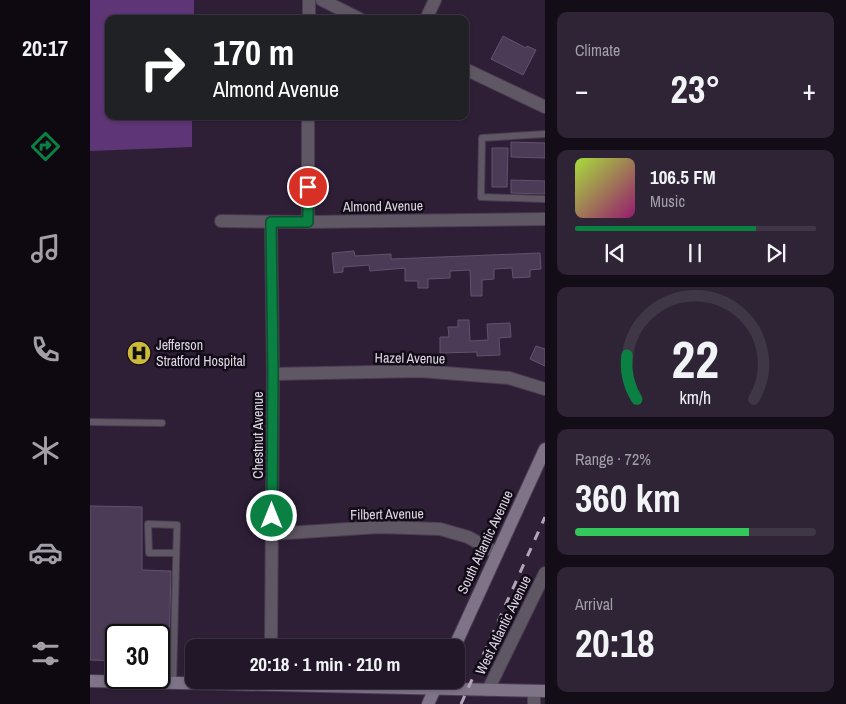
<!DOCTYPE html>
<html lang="en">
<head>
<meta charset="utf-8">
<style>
	body { margin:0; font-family:"Archivo Narrow",sans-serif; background:#2e2435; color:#f1f3f6; height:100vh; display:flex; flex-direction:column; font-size:19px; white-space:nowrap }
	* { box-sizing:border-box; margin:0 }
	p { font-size:16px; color:#a29fa8 }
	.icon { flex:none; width:28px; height:28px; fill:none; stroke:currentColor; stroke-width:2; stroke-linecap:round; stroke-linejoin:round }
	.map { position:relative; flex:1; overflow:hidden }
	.details { display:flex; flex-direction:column; gap:12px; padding:12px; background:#130d17; width:301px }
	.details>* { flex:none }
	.guide { position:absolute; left:15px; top:15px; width:364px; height:105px; border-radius:10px; box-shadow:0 1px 4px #0004,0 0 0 1px #3f3646; background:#202124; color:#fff; overflow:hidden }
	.speed { position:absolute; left:15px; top:624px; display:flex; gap:10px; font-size:25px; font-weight:700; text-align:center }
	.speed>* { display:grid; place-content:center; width:65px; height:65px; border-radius:50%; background:#221729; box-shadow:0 1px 4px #0004,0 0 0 1px #3f3646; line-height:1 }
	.speed .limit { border:2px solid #111; border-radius:8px; background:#fff; color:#111 }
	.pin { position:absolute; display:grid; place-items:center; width:42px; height:42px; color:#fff; margin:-21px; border:2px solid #fff; border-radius:50%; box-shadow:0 1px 5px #0007 }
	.me { position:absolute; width:55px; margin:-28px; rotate:0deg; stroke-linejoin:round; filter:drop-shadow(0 0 4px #0008) }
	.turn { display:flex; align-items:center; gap:18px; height:105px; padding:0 25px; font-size:22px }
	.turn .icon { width:65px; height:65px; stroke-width:2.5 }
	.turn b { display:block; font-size:35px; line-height:42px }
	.big { font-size:38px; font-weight:700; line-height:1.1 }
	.details .tile { flex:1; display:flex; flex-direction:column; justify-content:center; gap:8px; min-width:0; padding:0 18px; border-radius:10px; background:#2e2435 }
	.details .dial { align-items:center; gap:0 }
	.dial svg { height:130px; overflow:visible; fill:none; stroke:#3f3646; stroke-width:7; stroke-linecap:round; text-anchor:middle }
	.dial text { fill:#f1f3f6; stroke:none }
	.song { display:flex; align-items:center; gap:15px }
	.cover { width:60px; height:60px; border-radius:8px; background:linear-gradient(135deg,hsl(80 70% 55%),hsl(320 70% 35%)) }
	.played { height:5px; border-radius:2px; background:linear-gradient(90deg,#0b8043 75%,#3f3646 75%) }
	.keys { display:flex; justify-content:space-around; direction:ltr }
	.heat { display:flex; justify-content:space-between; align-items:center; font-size:28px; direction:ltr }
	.charge { height:8px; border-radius:4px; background:linear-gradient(90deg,#34c759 72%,#3f3646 0) }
	.trip { position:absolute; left:95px; top:639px; width:280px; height:50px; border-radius:10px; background:#221729; box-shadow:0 1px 4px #0004,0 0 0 1px #3f3646; font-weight:700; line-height:50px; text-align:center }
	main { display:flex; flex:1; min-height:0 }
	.tabs { display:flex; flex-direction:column; width:90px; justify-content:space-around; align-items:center; background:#0e0910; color:#a29fa8 }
	.tabs .icon { width:35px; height:35px }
	.tabs .active { color:#0b8043 }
	.tabs b { font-size:22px; color:#f1f3f6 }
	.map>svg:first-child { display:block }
</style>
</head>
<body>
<main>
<nav class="tabs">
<b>20:17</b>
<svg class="icon active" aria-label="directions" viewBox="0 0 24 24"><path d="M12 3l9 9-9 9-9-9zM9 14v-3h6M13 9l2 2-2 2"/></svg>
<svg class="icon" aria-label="music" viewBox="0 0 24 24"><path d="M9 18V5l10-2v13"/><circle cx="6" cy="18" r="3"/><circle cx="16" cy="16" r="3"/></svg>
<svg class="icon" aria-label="phone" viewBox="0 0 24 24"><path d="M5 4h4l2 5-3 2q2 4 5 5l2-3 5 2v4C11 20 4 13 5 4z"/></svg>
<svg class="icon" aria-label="climate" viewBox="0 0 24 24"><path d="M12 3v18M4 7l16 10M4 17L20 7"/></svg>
<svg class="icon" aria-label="car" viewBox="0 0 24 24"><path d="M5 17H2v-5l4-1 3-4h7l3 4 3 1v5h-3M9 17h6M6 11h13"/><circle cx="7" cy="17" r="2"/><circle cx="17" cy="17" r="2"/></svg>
<svg class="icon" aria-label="filters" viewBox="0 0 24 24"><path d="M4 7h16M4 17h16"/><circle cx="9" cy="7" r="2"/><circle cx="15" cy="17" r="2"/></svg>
</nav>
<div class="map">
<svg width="455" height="704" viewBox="0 0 455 704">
	<rect width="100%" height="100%" fill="#2e1f37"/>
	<!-- forest -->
	<polygon fill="#5e3576" points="0,0 104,0 104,19 19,19 19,116 102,116 102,147 0,151"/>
	<!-- building -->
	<g fill="#4b3b56" stroke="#63526e">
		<polygon points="413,36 436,48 437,46 446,50 433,75 401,59"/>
		<polygon points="421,142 455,143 455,158 421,157"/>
		<polygon points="402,148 418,148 417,187 402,187"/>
		<polygon points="421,180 455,181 455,194 421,193"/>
		<polygon points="264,251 265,256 301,254 301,259 450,253 451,269 440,270 440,277 423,278 422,268 404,269 404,279 392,280 392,296 381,296 380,270 360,271 360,278 338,279 338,288 328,288 328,281 315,281 315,268 280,271 279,265 253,267 253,272 244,273 242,253"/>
		<polygon points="368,320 379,320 380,341 398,340 397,324 420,323 421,337 409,338 410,355 387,356 387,352 350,353 350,337 359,337 358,327 368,327"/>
		<polygon points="446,346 455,349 455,366 440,359"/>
		<polygon points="0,506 52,507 52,570 81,571 79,649 69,648 69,635 26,635 26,661 0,660"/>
	</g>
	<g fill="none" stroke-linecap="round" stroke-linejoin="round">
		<!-- lane casing -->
		<g stroke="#4a3c53" stroke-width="8">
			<g id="lane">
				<polyline points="455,134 392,138 391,197 455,199"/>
				<polyline points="0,422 72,423"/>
				<polyline points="83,683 87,525 58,524 59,553 86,553"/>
			</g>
		</g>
		<!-- street casing -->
		<g stroke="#4a3c53" stroke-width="14">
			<g id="street">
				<polyline points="232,0 270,19"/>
				<polyline points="219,19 219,0"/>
				<polyline points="336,19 345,0"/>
				<polyline points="375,69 455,107"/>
				<polyline points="131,221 218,222 455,219"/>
				<polyline points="181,222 183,374 181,648"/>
				<polyline points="218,222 218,116"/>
				<polyline points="183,374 330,371 419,378 455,389"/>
				<polyline points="182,534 289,527 350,529 378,537 407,553"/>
				<polyline points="398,690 455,573"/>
				<polyline points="444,691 444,704"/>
			</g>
		</g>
		<!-- secondary casing -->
		<g stroke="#4a3c53" stroke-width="14">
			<g id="secondary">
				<polyline points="364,648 455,449"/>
				<polyline points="0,681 455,691"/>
				<polyline points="338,704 349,680"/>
			</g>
		</g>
		<!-- lane -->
		<use href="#lane" stroke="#5f5764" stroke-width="6"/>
		<!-- street -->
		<use href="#street" stroke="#5f5764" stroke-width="12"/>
		<!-- secondary -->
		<use href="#secondary" stroke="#7e7387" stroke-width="12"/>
		<!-- rail -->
		<polyline stroke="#b1a6b8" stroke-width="3" stroke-dasharray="9 9" stroke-linecap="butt" points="371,704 455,517"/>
	</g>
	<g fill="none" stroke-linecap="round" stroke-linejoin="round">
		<!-- route casing -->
		<g stroke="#07532c" stroke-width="12">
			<polyline id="route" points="182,516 183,374 181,222 218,222 218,187"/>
		</g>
		<!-- route -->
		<use href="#route" stroke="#0b8043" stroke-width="9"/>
	</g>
	<!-- icons -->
	<defs>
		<g id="hospital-disc" transform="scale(1.25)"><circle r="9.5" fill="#cbba39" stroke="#120c17"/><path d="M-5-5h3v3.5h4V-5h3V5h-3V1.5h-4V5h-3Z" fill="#111"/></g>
	</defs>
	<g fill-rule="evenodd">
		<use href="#hospital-disc" x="49" y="353"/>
	</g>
	<g text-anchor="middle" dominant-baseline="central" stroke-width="5" stroke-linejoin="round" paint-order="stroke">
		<!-- street labels -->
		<g font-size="14" fill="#dfd6e6" stroke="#120c17">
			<text transform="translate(293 206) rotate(-1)">Almond Avenue</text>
			<text transform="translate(320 358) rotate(1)">Hazel Avenue</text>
			<text transform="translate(168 435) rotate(-90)">Chestnut Avenue</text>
			<text transform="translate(297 514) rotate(-1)">Filbert Avenue</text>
			<text transform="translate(395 542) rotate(-65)">South Atlantic Avenue</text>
			<text transform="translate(413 625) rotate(-64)">West Atlantic Avenue</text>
		</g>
		<!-- poi labels -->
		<g font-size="14" fill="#dfd6e6" stroke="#120c17" text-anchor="start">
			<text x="66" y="345">Jefferson<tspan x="66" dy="16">Stratford Hospital</tspan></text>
		</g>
	</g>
</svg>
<div class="speed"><div class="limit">30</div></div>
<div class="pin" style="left:218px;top:187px;background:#d93025"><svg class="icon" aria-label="arrive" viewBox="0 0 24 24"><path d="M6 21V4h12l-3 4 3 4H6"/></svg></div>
<svg class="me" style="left:182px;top:516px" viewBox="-20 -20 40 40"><circle r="17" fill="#0b8043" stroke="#fff" stroke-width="3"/><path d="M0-11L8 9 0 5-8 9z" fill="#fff"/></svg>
<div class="trip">20:18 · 1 min · 210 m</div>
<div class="guide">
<div class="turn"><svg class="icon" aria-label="right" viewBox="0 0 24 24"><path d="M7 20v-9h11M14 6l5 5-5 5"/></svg><div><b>170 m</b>Almond Avenue</div></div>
</div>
</div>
<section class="details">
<div class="tile"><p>Climate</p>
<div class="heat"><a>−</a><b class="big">23°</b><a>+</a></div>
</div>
<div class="tile">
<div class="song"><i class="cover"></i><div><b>106.5 FM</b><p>Music</p></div></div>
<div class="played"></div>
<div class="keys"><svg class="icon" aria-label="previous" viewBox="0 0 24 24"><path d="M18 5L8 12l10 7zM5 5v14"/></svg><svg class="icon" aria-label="pause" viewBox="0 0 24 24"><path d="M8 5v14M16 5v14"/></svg><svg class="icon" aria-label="next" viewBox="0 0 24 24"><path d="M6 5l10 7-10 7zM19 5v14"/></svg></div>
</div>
<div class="tile dial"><svg viewBox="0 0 100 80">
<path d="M14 69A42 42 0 1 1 86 69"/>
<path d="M14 69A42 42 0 0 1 8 42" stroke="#0b8043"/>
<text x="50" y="56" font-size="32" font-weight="700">22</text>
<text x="50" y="72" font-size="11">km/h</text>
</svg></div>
<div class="tile"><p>Range · 72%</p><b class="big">360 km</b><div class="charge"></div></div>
<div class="tile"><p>Arrival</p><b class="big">20:18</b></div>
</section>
</main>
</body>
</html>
